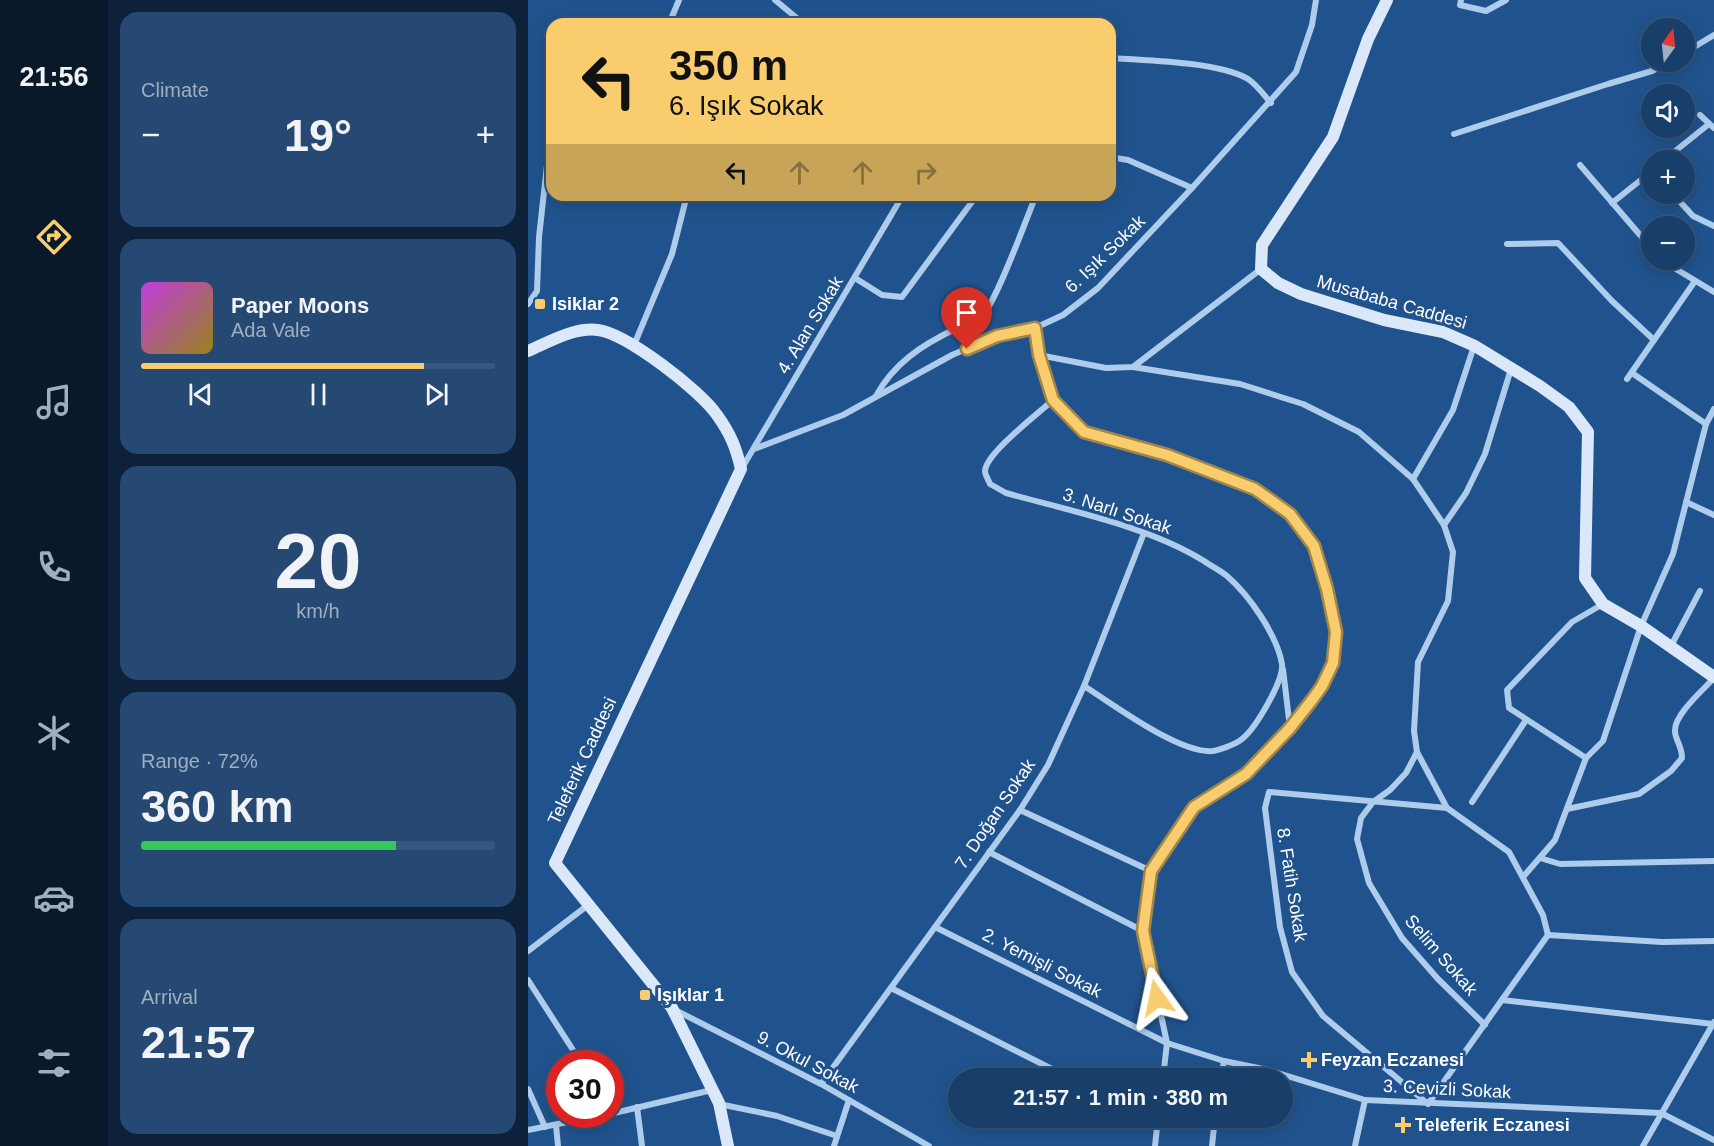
<!DOCTYPE html>
<html lang="en">
<head>
<meta charset="utf-8">
<style>
	body { margin:0; font-family:Helvetica,sans-serif; background:#254972; color:#f1f3f6; height:100vh; display:flex; flex-direction:column; font-size:22px; white-space:nowrap }
	* { box-sizing:border-box; margin:0 }
	p { font-size:20px; color:#9faec1 }
	.icon { flex:none; width:33px; height:33px; fill:none; stroke:currentColor; stroke-width:2; stroke-linecap:round; stroke-linejoin:round }
	.map { position:relative; flex:1; overflow:hidden }
	.details { display:flex; flex-direction:column; gap:12px; padding:12px; background:#0d223a; width:420px }
	.details>* { flex:none }
	.banner { position:absolute; left:18px; top:18px; width:570px; height:183px; border-radius:18px; box-shadow:0 3px 15px #0003,0 0 0 2px #36577e; background:#f9cd6e; color:#111; overflow:hidden }
	.needle { width:39px; rotate:15deg }
	.fabs { position:absolute; left:1113px; top:18px; display:grid; gap:12px }
	.fabs a { display:grid; place-items:center; width:54px; height:54px; border-radius:50%; background:#183e6a; box-shadow:0 3px 15px #0003,0 0 0 2px #36577e; font-size:30px }
	.speed { position:absolute; left:18px; top:1050px; display:flex; gap:12px; font-size:30px; font-weight:700; text-align:center }
	.speed>* { display:grid; place-content:center; width:78px; height:78px; border-radius:50%; background:#183e6a; box-shadow:0 3px 15px #0003,0 0 0 2px #36577e; line-height:1 }
	.speed .limit { border:9px solid #d22; background:#fff; color:#111 }
	.pin { position:absolute; display:grid; place-items:center; width:51px; height:51px; color:#fff; margin:-62px -26px; border-radius:50% 50% 50% 0; rotate:-45deg; box-shadow:0 0 6px #0007 }
	.pin .icon { rotate:45deg }
	.me { position:absolute; width:66px; margin:-33px; rotate:348deg; stroke-linejoin:round; filter:drop-shadow(0 0 4px #0008) }
	.turn { display:flex; align-items:center; gap:21px; height:126px; padding:0 24px; font-size:27px }
	.turn .icon { width:78px; height:78px; stroke-width:2.5 }
	.turn b { display:block; font-size:42px; line-height:51px }
	.lanes { display:flex; align-items:center; height:57px; padding:0 24px; background:#0003; justify-content:center; gap:30px; direction:ltr }
	.lanes .off { opacity:.35 }
	.big { font-size:45px; font-weight:700; line-height:1.1 }
	.details .card { flex:1; display:flex; flex-direction:column; justify-content:center; gap:9px; min-width:0; padding:0 21px; border-radius:18px; background:#254972 }
	.details .dial { align-items:center; gap:0 }
	.dial b { font-size:78px; line-height:1 }
	.song { display:flex; align-items:center; gap:18px }
	.cover { width:72px; height:72px; border-radius:9px; background:linear-gradient(135deg,hsl(290 70% 55%),hsl(50 70% 35%)) }
	.played { height:6px; border-radius:3px; background:linear-gradient(90deg,#f9cd6e 80%,#36577e 80%) }
	.keys { display:flex; justify-content:space-around; direction:ltr }
	.heat { display:flex; justify-content:space-between; align-items:center; font-size:33px; direction:ltr }
	.charge { height:9px; border-radius:4px; background:linear-gradient(90deg,#34c759 72%,#36577e 0) }
	.trip { position:absolute; left:420px; top:1068px; width:345px; height:60px; border-radius:30px; background:#183e6a; box-shadow:0 3px 15px #0003,0 0 0 2px #36577e; font-weight:700; line-height:60px; text-align:center }
	main { display:flex; flex:1; min-height:0 }
	.dock { display:flex; flex-direction:column; width:108px; justify-content:space-around; align-items:center; background:#0a192a; color:#9faec1 }
	.dock .icon { width:42px; height:42px }
	.dock .on { color:#f9cd6e }
	.dock b { font-size:27px; color:#f1f3f6 }
	.map>svg:first-child { display:block }
</style>
</head>
<body>
<main>
<nav class="dock">
<b>21:56</b>
<svg class="icon on" aria-label="directions" viewBox="0 0 24 24"><path d="M12 3l9 9-9 9-9-9zM9 14v-3h6M13 9l2 2-2 2"/></svg>
<svg class="icon" aria-label="music" viewBox="0 0 24 24"><path d="M9 18V5l10-2v13"/><circle cx="6" cy="18" r="3"/><circle cx="16" cy="16" r="3"/></svg>
<svg class="icon" aria-label="phone" viewBox="0 0 24 24"><path d="M5 4h4l2 5-3 2q2 4 5 5l2-3 5 2v4C11 20 4 13 5 4z"/></svg>
<svg class="icon" aria-label="climate" viewBox="0 0 24 24"><path d="M12 3v18M4 7l16 10M4 17L20 7"/></svg>
<svg class="icon" aria-label="car" viewBox="0 0 24 24"><path d="M5 17H2v-5l4-1 3-4h7l3 4 3 1v5h-3M9 17h6M6 11h13"/><circle cx="7" cy="17" r="2"/><circle cx="17" cy="17" r="2"/></svg>
<svg class="icon" aria-label="filters" viewBox="0 0 24 24"><path d="M4 7h16M4 17h16"/><circle cx="9" cy="7" r="2"/><circle cx="15" cy="17" r="2"/></svg>
</nav>
<section class="details">
<div class="card"><p>Climate</p>
<div class="heat"><a>−</a><b class="big">19°</b><a>+</a></div>
</div>
<div class="card">
<div class="song"><i class="cover"></i><div><b>Paper Moons</b><p>Ada Vale</p></div></div>
<div class="played"></div>
<div class="keys"><svg class="icon" aria-label="previous" viewBox="0 0 24 24"><path d="M18 5L8 12l10 7zM5 5v14"/></svg><svg class="icon" aria-label="pause" viewBox="0 0 24 24"><path d="M8 5v14M16 5v14"/></svg><svg class="icon" aria-label="next" viewBox="0 0 24 24"><path d="M6 5l10 7-10 7zM19 5v14"/></svg></div>
</div>
<div class="card dial"><b>20</b><p>km/h</p></div>
<div class="card"><p>Range · 72%</p><b class="big">360 km</b><div class="charge"></div></div>
<div class="card"><p>Arrival</p><b class="big">21:57</b></div>
</section>
<div class="map">
<svg width="1186" height="1146" viewBox="0 0 1186 1146">
	<rect width="100%" height="100%" fill="#20538d"/>
	<g fill="none" stroke-linecap="round" stroke-linejoin="round">
		<!-- street -->
		<g stroke="#aeccec" stroke-width="6">
			<polyline points="247,0 276,24"/>
			<polyline points="933,0 932,5 958,11 978,0"/>
			<polyline points="141,24 151,0"/>
			<polyline points="1156,53 1186,35"/>
			<path d="M582,58C617,60 691,62 720,79C728,84 736,95 743,103"/>
			<polyline points="1172,115 1186,128"/>
			<polyline points="926,134 1080,84 1124,71 1142,62"/>
			<polyline points="582,157 600,160 664,188"/>
			<polyline points="1136,160 1181,124"/>
			<polyline points="1052,165 1124,249"/>
			<polyline points="1145,194 1165,216 1186,226"/>
			<polyline points="1084,203 1124,171"/>
			<polyline points="979,244 1030,243 1084,301 1126,340"/>
			<polyline points="1133,260 1186,292"/>
			<polyline points="327,278 354,295 374,297 449,195"/>
			<polyline points="0,304 9,291 11,237 24,120"/>
			<polyline points="507,328 511,355 525,400 556,432 639,455 727,488 762,514 787,546 799,589 808,632 805,663 794,686 762,728 718,774 666,807 623,871 615,931 639,1043 635,1078"/>
			<polyline points="106,345 144,254 159,195"/>
			<polyline points="511,355 578,368 605,367 733,269"/>
			<polyline points="605,367 712,384 775,404 831,432 885,479 916,525 925,552 920,601 890,662 886,731 889,752 919,808 981,852 1015,915 1020,935"/>
			<polyline points="1104,373 1178,424"/>
			<polyline points="1099,379 1167,281"/>
			<path d="M348,396C366,363 394,345 427,329C435,325 445,322 453,317C467,306 499,217 508,195"/>
			<path d="M525,400C511,413 458,453 457,471C457,475 461,481 462,484L478,493C542,511 620,526 676,561C683,566 692,570 699,576C721,595 749,635 754,664C756,680 728,728 714,739C708,744 692,750 685,751C651,754 585,704 556,686"/>
			<polyline points="226,449 315,415 424,355 469,336 507,328 535,315 570,288 664,188 768,72 784,25 788,0"/>
			<polyline points="214,468 375,195"/>
			<polyline points="885,479 925,410 946,346"/>
			<polyline points="1158,502 1186,515"/>
			<polyline points="916,525 938,493 957,454 983,369"/>
			<polyline points="1143,646 1172,591"/>
			<polyline points="755,669 762,728"/>
			<polyline points="889,752 878,773 862,790 845,802 833,818 829,839 841,883 874,938 910,979 957,1025"/>
			<polyline points="1058,758 981,708 979,690 1044,622 1075,604"/>
			<polyline points="944,802 998,720"/>
			<polyline points="919,808 741,792 737,808 752,927 764,972 795,1016 900,1104 1020,935"/>
			<path d="M1039,809L1111,794L1143,771L1154,758C1154,745 1147,740 1147,731C1146,715 1175,690 1186,678"/>
			<polyline points="492,810 623,871"/>
			<polyline points="461,852 615,931"/>
			<polyline points="1012,858 1032,864 1186,861"/>
			<polyline points="995,877 1027,840 1058,758 1075,741 1113,626 1145,554 1178,424 1186,409"/>
			<polyline points="407,927 639,1043 696,1061 740,1070 837,1100 1133,1113 1186,1140"/>
			<polyline points="1020,935 1134,942 1186,941"/>
			<polyline points="0,951 60,905"/>
			<polyline points="0,980 54,1064"/>
			<polyline points="363,988 542,1078"/>
			<polyline points="974,1000 1185,1024"/>
			<polyline points="147,1010 293,1084 401,1146"/>
			<polyline points="693,1078 696,1061"/>
			<polyline points="293,1084 492,810 520,765 556,686 616,533"/>
			<polyline points="0,1089 17,1127"/>
			<polyline points="191,1104 249,1116 309,1136"/>
			<polyline points="109,1107 114,1146"/>
			<polyline points="82,1114 184,1090"/>
			<polyline points="619,1118 630,1123"/>
			<polyline points="28,1125 30,1146"/>
			<polyline points="0,1130 79,1114"/>
			<polyline points="306,1146 321,1100"/>
			<polyline points="627,1146 630,1118"/>
			<polyline points="684,1146 687,1118"/>
			<polyline points="827,1146 837,1100"/>
			<polyline points="1115,1146 1186,1022"/>
		</g>
		<!-- secondary -->
		<g stroke="#dae8f9" stroke-width="12">
			<polyline points="859,0 840,39 805,137 734,245 733,269 750,283 773,294 856,320 915,332 947,346 1012,386 1041,407 1060,432 1057,578 1075,604 1113,626 1186,677"/>
			<path d="M0,351C21,342 46,327 70,330C99,334 172,390 189,415C202,433 208,447 213,469L27,863L144,1008L191,1103L200,1146"/>
		</g>
	</g>
	<g fill="none" stroke-linecap="round" stroke-linejoin="round">
		<!-- route casing -->
		<g stroke="#a28548" stroke-width="15">
			<polyline id="route" points="439,349 469,336 507,328 511,355 525,400 556,432 639,455 727,489 762,514 786,546 799,589 808,632 805,663 794,686 784,700 762,728 718,774 666,807 623,871 615,931 629,998"/>
		</g>
		<!-- route -->
		<use href="#route" stroke="#f9cd6e" stroke-width="10"/>
	</g>
	<!-- markers -->
	<g fill="#f9cd6e" stroke="#20538d" stroke-width="2">
		<rect x="6" y="298" width="12" height="12" rx="3"/>
		<rect x="111" y="989" width="12" height="12" rx="3"/>
		<path d="M778 1051h6v6h6v6h-6v6h-6v-6h-6v-6h6z"/>
		<path d="M872 1116h6v6h6v6h-6v6h-6v-6h-6v-6h6z"/>
	</g>
	<g text-anchor="middle" dominant-baseline="central" stroke-width="6" stroke-linejoin="round" paint-order="stroke">
		<!-- street labels -->
		<g font-size="18" fill="#fff" stroke="#20538d">
			<text transform="translate(577 254) rotate(-44)">6. Işık Sokak</text>
			<text transform="translate(864 302) rotate(16)">Musababa Caddesi</text>
			<text transform="translate(282 325) rotate(-59)">4. Alan Sokak</text>
			<text transform="translate(589 511) rotate(18)">3. Narlı Sokak</text>
			<text transform="translate(54 761) rotate(-65)">Teleferik Caddesi</text>
			<text transform="translate(467 814) rotate(-56)">7. Doğan Sokak</text>
			<text transform="translate(764 885) rotate(81)">8. Fatih Sokak</text>
			<text transform="translate(913 955) rotate(49)">Selim Sokak</text>
			<text transform="translate(514 963) rotate(27)">2. Yemişli Sokak</text>
			<text transform="translate(280 1062) rotate(28)">9. Okul Sokak</text>
			<text transform="translate(919 1089) rotate(3)">3. Cevizli Sokak</text>
		</g>
		<!-- poi labels -->
		<g font-size="18" font-weight="bold" fill="#fff" stroke="#20538d" text-anchor="start">
			<text x="24" y="304">Isiklar 2</text>
			<text x="129" y="995">Işıklar 1</text>
			<text x="793" y="1060">Feyzan Eczanesi</text>
			<text x="887" y="1125">Teleferik Eczanesi</text>
		</g>
	</g>
</svg>
<div class="fabs">
<a><svg class="needle" viewBox="-14 -14 28 28"><path d="M0-13l5 13h-10z" fill="#e53935"/><path d="M0 13l5-13h-10z" fill="#9faec1"/></svg></a>
<a><svg class="icon" aria-label="sound" viewBox="0 0 24 24"><path d="M4 9h4l5-4v14l-5-4H4zM17 9q2 3 0 6"/></svg></a>
<a>+</a>
<a>−</a>
</div>
<div class="speed"><div class="limit">30</div></div>
<div class="pin" style="left:439px;top:349px;background:#d93025"><svg class="icon" aria-label="arrive" viewBox="0 0 24 24"><path d="M6 21V4h12l-3 4 3 4H6"/></svg></div>
<svg class="me" style="left:629px;top:998px" viewBox="-20 -20 40 40"><path d="M0-17L14 15 0 8-14 15z" fill="#f9cd6e" stroke="#fff" stroke-width="4"/></svg>
<div class="trip">21:57 · 1 min · 380 m</div>
<div class="banner">
<div class="turn"><svg class="icon" aria-label="left" viewBox="0 0 24 24"><path d="M17 20v-9H6M10 6l-5 5 5 5"/></svg><div><b>350 m</b>6. Işık Sokak</div></div>
<div class="lanes"><svg class="icon" aria-label="left" viewBox="0 0 24 24"><path d="M17 20v-9H6M10 6l-5 5 5 5"/></svg><svg class="icon off" aria-label="ahead" viewBox="0 0 24 24"><path d="M12 20V5M6 11l6-6 6 6"/></svg><svg class="icon off" aria-label="ahead" viewBox="0 0 24 24"><path d="M12 20V5M6 11l6-6 6 6"/></svg><svg class="icon off" aria-label="right" viewBox="0 0 24 24"><path d="M7 20v-9h11M14 6l5 5-5 5"/></svg></div>
</div>
</div>
</main>
</body>
</html>
